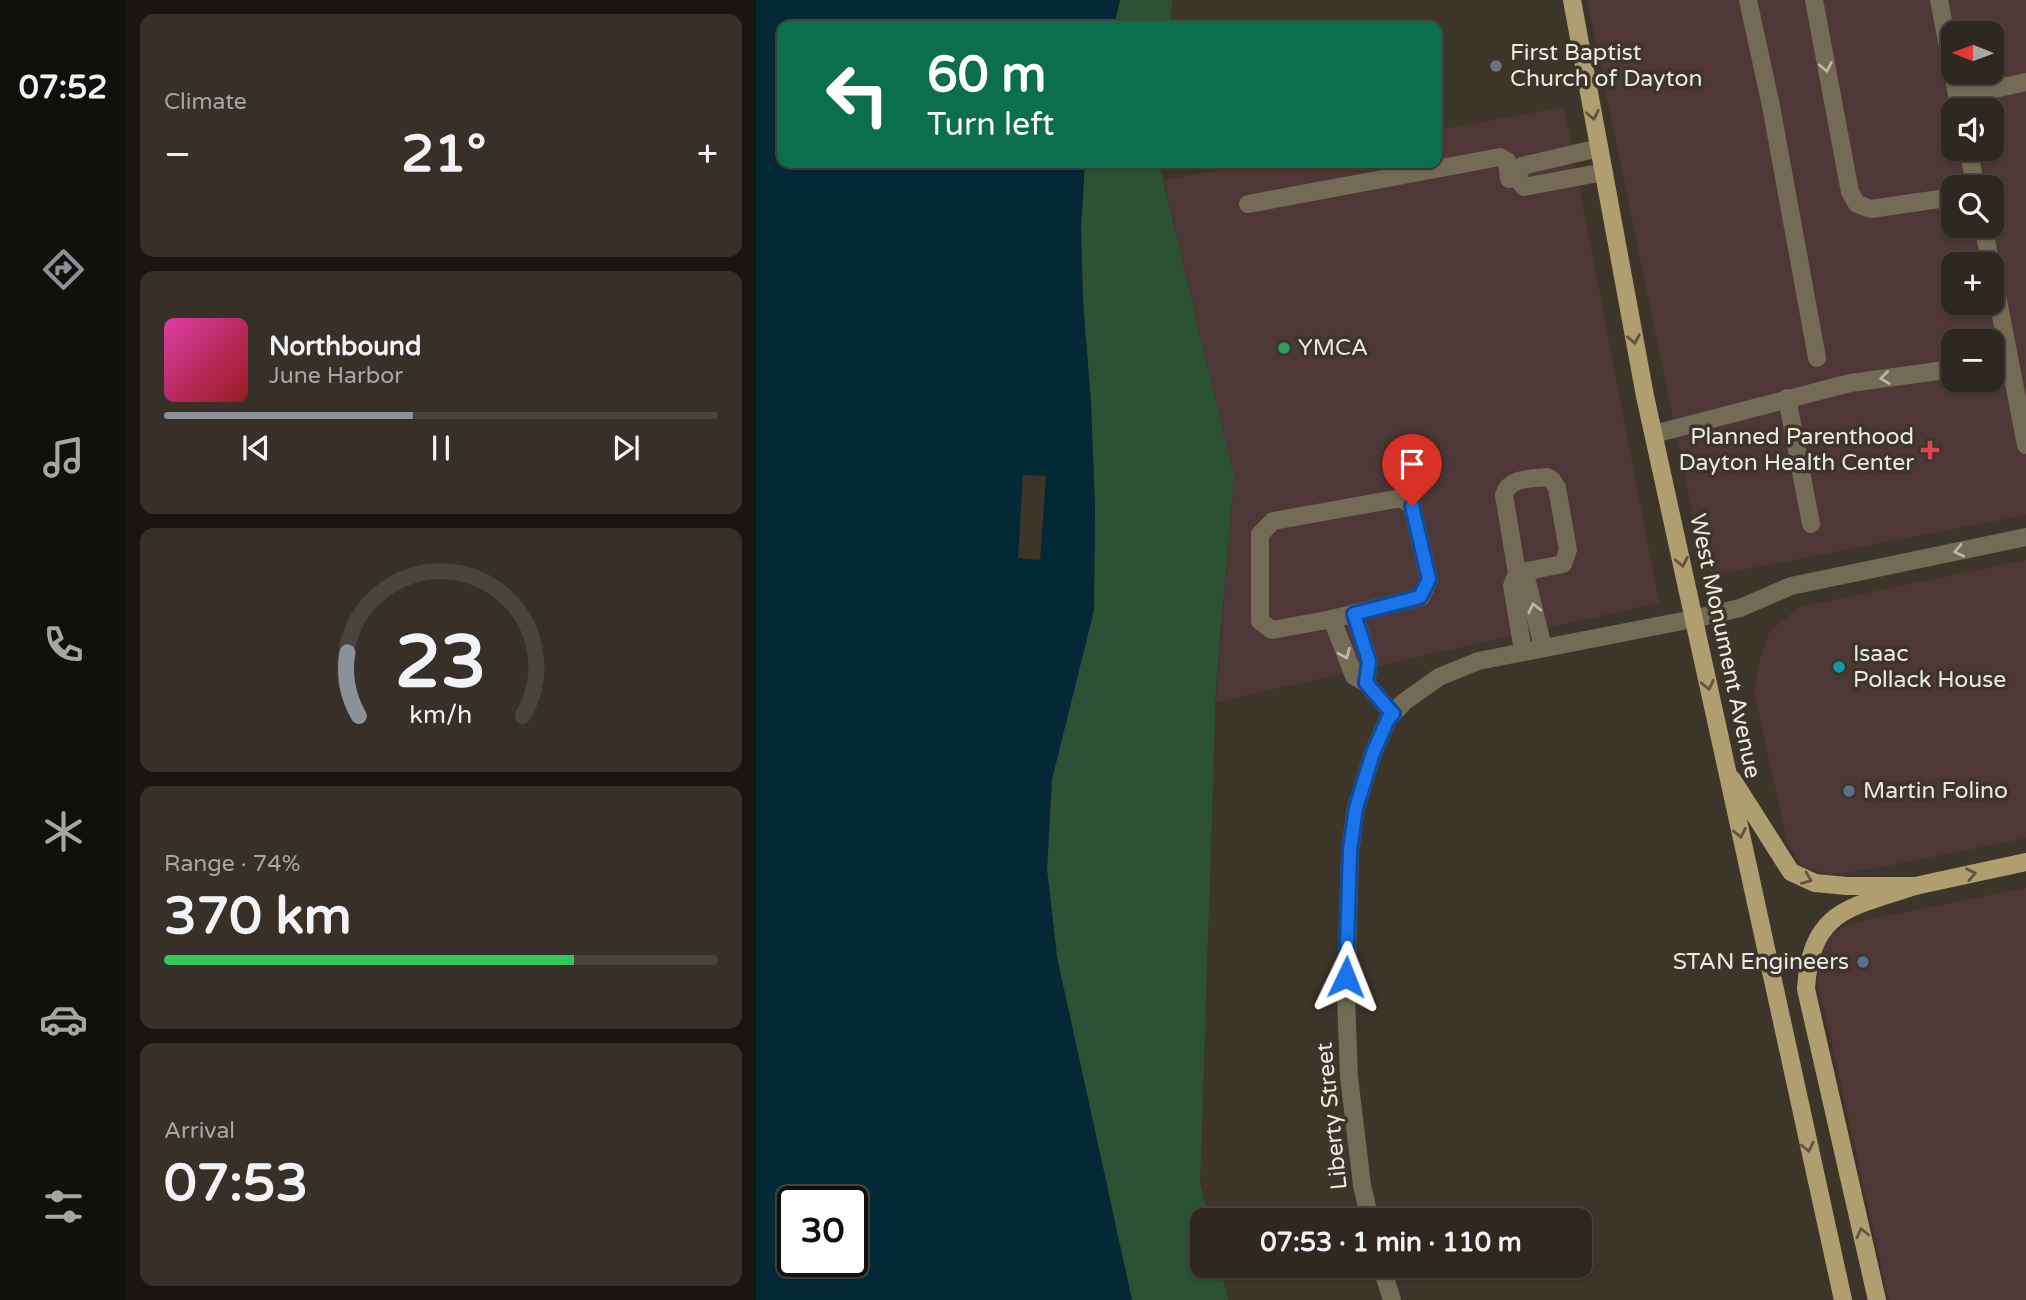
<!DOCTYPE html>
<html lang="en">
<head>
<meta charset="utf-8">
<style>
	body { margin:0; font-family:"Varela Round",sans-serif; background:#363029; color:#f1f3f6; height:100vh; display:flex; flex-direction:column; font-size:26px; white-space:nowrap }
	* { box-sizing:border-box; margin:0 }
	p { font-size:23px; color:#a7a6a5 }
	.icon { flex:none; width:38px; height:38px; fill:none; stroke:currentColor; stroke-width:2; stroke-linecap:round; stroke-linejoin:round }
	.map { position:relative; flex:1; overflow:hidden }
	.panel { display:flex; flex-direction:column; gap:14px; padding:14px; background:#191612; width:630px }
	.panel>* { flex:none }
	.guide { position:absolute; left:21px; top:21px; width:665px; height:147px; border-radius:14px; box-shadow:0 2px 5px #0004,0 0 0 2px #49443e; background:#0b6e4f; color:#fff; overflow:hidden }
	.needle { width:46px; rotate:271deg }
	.fabs { position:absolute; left:1185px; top:21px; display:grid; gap:14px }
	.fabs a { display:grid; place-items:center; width:63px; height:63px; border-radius:14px; background:#2e2820; box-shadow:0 2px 5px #0004,0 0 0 2px #49443e; font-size:35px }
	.speed { position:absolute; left:21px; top:1186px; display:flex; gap:14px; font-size:35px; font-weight:700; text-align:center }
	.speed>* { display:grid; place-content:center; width:91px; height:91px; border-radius:50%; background:#2e2820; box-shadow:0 2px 5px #0004,0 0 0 2px #49443e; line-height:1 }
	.speed .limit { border:4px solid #111; border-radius:10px; background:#fff; color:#111 }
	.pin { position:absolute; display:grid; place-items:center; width:60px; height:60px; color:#fff; margin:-72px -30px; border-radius:50% 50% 50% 0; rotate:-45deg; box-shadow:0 0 7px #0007 }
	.pin .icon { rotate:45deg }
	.me { position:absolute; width:77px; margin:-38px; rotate:2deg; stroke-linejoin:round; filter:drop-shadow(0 0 5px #0008) }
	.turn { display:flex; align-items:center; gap:24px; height:147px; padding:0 35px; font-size:32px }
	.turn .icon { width:91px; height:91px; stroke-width:2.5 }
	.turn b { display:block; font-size:49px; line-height:60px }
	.big { font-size:52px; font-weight:800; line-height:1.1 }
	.panel .card { flex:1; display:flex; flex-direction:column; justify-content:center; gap:10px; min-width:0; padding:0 24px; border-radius:14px; background:#363029 }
	.panel .dial { align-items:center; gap:0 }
	.dial svg { height:182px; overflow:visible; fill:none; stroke:#49443e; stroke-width:7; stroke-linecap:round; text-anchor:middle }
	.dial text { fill:#f1f3f6; stroke:none }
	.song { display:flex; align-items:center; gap:21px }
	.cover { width:84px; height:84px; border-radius:10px; background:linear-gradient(135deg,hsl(320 70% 55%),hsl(0 70% 35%)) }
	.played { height:7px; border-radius:4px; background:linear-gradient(90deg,#8c9099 45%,#49443e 45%) }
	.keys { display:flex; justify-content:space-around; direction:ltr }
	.heat { display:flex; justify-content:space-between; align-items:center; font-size:38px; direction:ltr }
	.charge { height:10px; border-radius:5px; background:linear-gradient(90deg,#34c759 74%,#49443e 0) }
	.trip { position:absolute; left:434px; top:1208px; width:402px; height:70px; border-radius:14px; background:#2e2820; box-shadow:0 2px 5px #0004,0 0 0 2px #49443e; font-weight:800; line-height:70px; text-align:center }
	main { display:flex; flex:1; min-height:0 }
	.dock { display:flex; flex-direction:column; width:126px; justify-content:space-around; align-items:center; background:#12100d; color:#a7a6a5 }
	.dock .icon { width:49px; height:49px }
	.dock .on { color:#8c9099 }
	.dock b { font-size:32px; color:#f1f3f6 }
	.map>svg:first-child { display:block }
</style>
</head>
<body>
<main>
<nav class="dock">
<b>07:52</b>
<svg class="icon on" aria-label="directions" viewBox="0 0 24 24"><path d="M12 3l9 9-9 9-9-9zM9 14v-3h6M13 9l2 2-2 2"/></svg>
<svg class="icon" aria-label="music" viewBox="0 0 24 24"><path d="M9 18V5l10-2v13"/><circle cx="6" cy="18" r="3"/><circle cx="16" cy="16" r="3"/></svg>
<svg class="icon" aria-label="phone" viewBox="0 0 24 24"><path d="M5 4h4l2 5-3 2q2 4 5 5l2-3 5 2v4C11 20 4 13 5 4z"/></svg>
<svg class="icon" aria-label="climate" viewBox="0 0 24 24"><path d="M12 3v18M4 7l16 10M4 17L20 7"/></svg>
<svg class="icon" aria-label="car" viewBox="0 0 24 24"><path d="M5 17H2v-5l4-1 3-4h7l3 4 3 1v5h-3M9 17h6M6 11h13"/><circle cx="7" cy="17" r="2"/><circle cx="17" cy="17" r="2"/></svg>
<svg class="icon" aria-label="filters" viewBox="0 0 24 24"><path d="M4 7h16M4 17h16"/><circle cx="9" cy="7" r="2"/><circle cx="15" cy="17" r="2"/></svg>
</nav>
<section class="panel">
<div class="card"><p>Climate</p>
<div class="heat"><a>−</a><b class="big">21°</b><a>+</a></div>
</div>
<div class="card">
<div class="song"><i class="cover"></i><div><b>Northbound</b><p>June Harbor</p></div></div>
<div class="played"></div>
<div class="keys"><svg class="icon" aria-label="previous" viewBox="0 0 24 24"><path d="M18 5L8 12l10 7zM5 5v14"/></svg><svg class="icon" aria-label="pause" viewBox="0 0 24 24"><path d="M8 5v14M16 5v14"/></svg><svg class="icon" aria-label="next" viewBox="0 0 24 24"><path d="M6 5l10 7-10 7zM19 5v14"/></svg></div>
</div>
<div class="card dial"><svg viewBox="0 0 100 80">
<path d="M14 69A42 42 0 1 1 86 69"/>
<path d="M14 69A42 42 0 0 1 9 41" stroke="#8c9099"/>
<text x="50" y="56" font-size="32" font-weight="700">23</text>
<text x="50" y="72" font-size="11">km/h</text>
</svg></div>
<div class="card"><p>Range · 74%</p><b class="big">370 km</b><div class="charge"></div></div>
<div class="card"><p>Arrival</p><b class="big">07:53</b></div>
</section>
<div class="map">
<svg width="1270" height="1300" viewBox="0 0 1270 1300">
	<rect width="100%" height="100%" fill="#3d352a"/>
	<!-- commercial -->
	<g fill="#4d3837" fill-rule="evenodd">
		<path d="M831,0H1270V515L970,573L948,569ZM1197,33H1236V72H1197ZM1197,110H1236V149H1197ZM1197,187H1236V226H1197ZM1197,264H1236V303H1197ZM1197,341H1236V380H1197Z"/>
		<polygon points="808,107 903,603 460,702 478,477 408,180 503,163 681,163 681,130"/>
		<polygon points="1270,560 1270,838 1120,868 1072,875 1046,866 1032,845 998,692 1004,658 1014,631 1043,607"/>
		<polygon points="1270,888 1270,1300 1133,1300 1069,1013 1062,988 1062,954 1069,941 1079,931 1096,923"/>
	</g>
	<!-- green -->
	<g fill="#2b5234">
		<polygon points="364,0 416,0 414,26 358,26"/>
		<polygon points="329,163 403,163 478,477 460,687 444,1184 453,1220 446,1220 446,1265 464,1265 472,1300 376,1300 301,957 291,869 296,779 338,610 339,507 335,403 327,301 325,227"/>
	</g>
	<!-- water -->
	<path fill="#042936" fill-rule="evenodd" d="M0,0H364L358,26H26V163H329L325,227L327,301L335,403L339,507L338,610L296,779L291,869L301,957L376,1300H0ZM37,1202H96V1262H37Z"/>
	<!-- pier -->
	<polygon fill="#3d352a" points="267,475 290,476 284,560 262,558"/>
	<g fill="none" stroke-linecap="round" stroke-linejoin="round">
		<!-- minor -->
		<g stroke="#736b55" stroke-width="18">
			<polyline points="992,0 1015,106 1061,358"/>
			<polyline points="1058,0 1094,192 1101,204 1115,209 1197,197"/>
			<polyline points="1183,0 1204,110"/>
			<polyline points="1202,97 1270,82"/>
			<polyline points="843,148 766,166 761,178 768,187 848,172"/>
			<polyline points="1212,149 1220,187"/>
			<polyline points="492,204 744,157 751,161 753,179 761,178"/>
			<polyline points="1227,226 1235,264"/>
			<polyline points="1236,269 1270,445"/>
			<polyline points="1236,362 1253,357"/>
			<polyline points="1031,398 1055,524"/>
			<polyline points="898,434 1094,383 1197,369"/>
			<polygon points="645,498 656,506 673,579 665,597 576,619 516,630 504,621 504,534 517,521"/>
			<path d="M761,573L807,564L812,550L801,488L796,480L791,477C776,479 753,477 748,495L761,573L756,586L767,651"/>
			<polyline points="761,573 771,582 787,647"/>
			<polyline points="598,613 613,661 610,683"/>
			<polyline points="576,619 598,676 610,683 637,714"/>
			<polyline points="614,1220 606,1185 593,1077 590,996 594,850 600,808 617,753 632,719 648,702 683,677 722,661 937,619 984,608 1035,586 1270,537"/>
			<polyline points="625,1265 636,1300"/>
		</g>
		<!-- major -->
		<g stroke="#af9f70" stroke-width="18">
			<polyline points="816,0 889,396 1087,1300"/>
			<polyline points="976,779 1035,872 1059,883 1091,886 1159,886 1270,862"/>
			<path d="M1121,1300L1050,989C1055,909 1094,908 1159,886"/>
		</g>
	</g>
	<!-- one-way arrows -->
	<defs><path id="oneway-chevron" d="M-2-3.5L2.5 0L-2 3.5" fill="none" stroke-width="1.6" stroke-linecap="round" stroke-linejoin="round" transform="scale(1.75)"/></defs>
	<g stroke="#bcb6a9">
		<use href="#oneway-chevron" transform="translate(1070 67) rotate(79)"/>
		<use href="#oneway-chevron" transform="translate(1129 378) rotate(172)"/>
		<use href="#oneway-chevron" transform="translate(1203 551) rotate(168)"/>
		<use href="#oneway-chevron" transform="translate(778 608) rotate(-103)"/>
		<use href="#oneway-chevron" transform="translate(589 654) rotate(67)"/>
	</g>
	<g stroke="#5f553f">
		<use href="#oneway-chevron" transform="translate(837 115) rotate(79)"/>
		<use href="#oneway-chevron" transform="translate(878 339) rotate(80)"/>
		<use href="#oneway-chevron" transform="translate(926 562) rotate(78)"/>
		<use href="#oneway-chevron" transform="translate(952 685) rotate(78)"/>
		<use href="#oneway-chevron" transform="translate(984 833) rotate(78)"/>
		<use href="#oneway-chevron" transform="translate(1215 874) rotate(-12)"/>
		<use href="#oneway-chevron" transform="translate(1051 879) rotate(22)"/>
		<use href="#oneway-chevron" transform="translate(1052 1147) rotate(77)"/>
		<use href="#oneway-chevron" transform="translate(1106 1233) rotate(-103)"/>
	</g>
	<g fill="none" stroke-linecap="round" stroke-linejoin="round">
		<!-- route casing -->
		<g stroke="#114b97" stroke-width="18">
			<polyline id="route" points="590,977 594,850 600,808 617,753 632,719 637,714 610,683 613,661 598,614 664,597 673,579 656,506"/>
		</g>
		<!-- route -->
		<use href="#route" stroke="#1a73e8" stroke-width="12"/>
	</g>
	<!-- markers -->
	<circle fill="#6b7280" stroke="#3d352a" stroke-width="2.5" cx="740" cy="66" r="7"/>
	<circle fill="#2e9e5b" stroke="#3d352a" stroke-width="2.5" cx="528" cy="348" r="7"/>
	<path fill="#e0444e" stroke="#3d352a" stroke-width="2.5" d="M1170.5 439.5h7v7h7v7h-7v7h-7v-7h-7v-7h7z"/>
	<circle fill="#0f9aa8" stroke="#3d352a" stroke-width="2.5" cx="1083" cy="667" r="7"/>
	<g fill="#5c6f8a" stroke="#3d352a" stroke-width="2.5">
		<circle cx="1093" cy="791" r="7"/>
		<circle cx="1107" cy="962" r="7"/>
	</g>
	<g text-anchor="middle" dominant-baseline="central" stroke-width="7" stroke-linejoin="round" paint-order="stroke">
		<!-- poi labels -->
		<g font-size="23" fill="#ede8e1" stroke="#3d352a" text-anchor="start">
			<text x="754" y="53">First Baptist<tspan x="754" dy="26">Church of Dayton</tspan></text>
			<text x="542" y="348">YMCA</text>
			<text x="1158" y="437" text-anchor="end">Planned Parenthood<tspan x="1158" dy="26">Dayton Health Center</tspan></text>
			<text x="1097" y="654">Isaac<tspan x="1097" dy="26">Pollack House</tspan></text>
			<text x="1107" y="791">Martin Folino</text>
			<text x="1093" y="962" text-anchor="end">STAN Engineers</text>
		</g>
		<!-- street labels -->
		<g font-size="23" fill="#ede8e1" stroke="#3d352a">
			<text transform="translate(969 646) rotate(78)">West Monument Avenue</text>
			<text transform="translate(576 1116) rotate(-96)">Liberty Street</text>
		</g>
	</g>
</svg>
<div class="fabs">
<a><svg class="needle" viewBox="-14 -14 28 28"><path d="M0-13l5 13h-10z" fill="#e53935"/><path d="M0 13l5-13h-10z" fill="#a7a6a5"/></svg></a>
<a><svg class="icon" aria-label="sound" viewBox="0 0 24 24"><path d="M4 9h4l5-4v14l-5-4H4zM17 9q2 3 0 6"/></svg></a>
<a><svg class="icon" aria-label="search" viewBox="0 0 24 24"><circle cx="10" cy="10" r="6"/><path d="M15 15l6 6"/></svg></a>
<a>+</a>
<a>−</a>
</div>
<div class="speed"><div class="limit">30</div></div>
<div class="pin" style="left:656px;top:506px;background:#d93025"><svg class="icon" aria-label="arrive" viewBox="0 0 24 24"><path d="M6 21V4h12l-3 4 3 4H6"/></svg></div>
<svg class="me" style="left:590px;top:977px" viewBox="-20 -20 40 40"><path d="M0-17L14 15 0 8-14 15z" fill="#1a73e8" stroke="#fff" stroke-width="4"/></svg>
<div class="trip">07:53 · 1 min · 110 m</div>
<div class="guide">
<div class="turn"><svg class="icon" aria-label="left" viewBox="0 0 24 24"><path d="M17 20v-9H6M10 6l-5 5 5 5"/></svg><div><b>60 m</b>Turn left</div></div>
</div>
</div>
</main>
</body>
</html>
